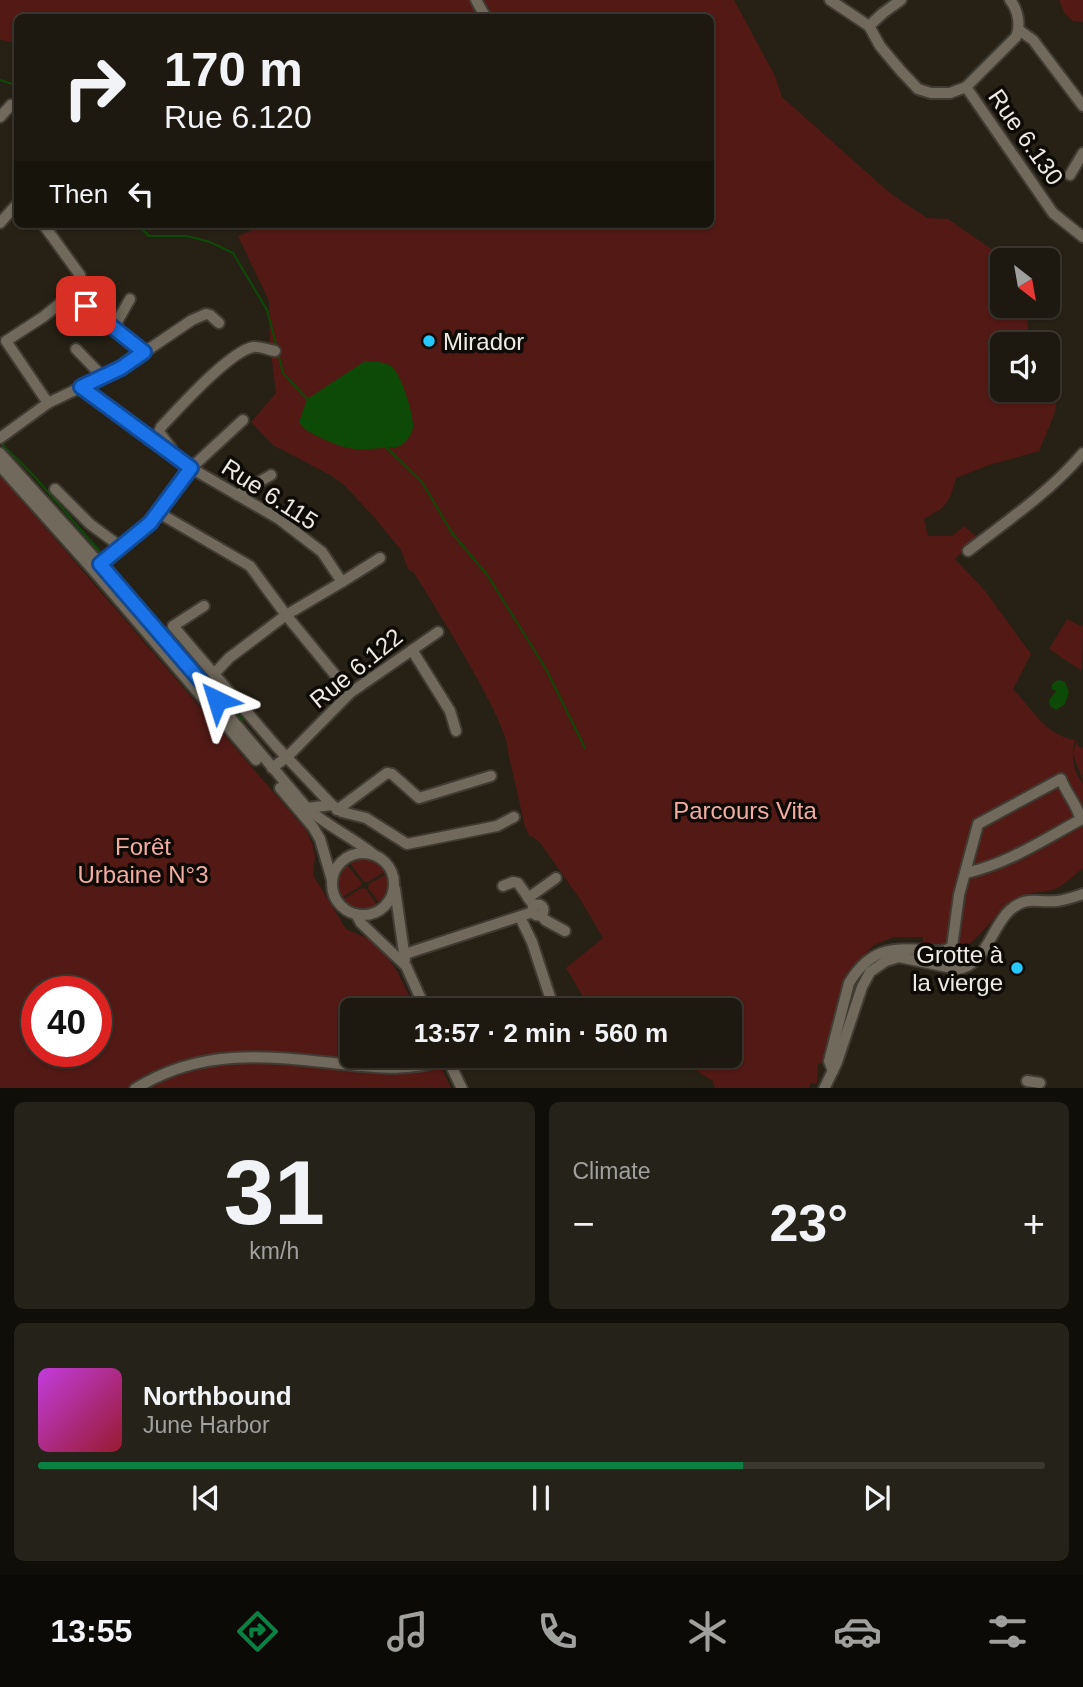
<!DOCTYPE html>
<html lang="en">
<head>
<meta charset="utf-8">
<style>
	body { margin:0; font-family:Arial,sans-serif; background:#252219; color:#f1f3f6; height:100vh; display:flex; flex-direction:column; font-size:26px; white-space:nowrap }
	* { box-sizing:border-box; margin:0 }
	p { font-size:23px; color:#a0a09f }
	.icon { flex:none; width:38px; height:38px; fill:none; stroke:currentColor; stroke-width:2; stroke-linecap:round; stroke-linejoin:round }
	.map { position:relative; height:1088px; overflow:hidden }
	.drawer { display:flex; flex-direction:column; gap:14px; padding:14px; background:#100e09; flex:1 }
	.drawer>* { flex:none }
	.top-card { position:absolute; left:14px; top:14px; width:700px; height:214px; border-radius:10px; box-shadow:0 2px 5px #0004,0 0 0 2px #3b3830; background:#1d1910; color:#f1f3f6; overflow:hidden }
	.needle { width:46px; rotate:149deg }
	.tools { position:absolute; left:990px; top:248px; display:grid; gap:14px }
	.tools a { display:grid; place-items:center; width:70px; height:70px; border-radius:10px; background:#1d1910; box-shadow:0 2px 5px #0004,0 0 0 2px #3b3830; font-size:35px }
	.speed { position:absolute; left:21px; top:976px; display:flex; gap:14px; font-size:35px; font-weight:700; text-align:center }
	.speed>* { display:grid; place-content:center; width:91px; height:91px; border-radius:50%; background:#1d1910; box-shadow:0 2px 5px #0004,0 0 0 2px #3b3830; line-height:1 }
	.speed .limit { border:10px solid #d22; background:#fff; color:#111 }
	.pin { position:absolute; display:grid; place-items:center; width:60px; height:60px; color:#fff; margin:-30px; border-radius:14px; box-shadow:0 4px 10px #0006 }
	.me { position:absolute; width:77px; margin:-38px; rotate:319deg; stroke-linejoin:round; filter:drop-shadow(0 0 5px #0008) }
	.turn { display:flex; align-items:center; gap:24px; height:147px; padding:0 35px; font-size:32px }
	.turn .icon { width:91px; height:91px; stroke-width:2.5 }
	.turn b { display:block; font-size:49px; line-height:60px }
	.then { display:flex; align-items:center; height:66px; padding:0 35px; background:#0003; gap:14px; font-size:26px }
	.big { font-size:52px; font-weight:700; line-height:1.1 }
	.drawer .tile { flex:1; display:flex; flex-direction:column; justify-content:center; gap:10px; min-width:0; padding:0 24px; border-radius:10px; background:#252219 }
	.drawer .dial { align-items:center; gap:0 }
	.dial b { font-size:91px; line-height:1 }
	.song { display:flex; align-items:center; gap:21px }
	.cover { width:84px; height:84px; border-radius:10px; background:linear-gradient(135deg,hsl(290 70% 55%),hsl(350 70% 35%)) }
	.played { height:7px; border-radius:4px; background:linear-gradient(90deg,#0b8043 70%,#3b3830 70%) }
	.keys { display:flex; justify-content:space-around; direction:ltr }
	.heat { display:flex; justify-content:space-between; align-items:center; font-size:38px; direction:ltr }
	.drawer .tiles { flex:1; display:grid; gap:14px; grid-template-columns:1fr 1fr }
	.tile:last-child { grid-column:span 2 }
	.trip { position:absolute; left:340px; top:998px; width:402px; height:70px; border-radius:10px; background:#1d1910; box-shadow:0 2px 5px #0004,0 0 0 2px #3b3830; font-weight:700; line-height:70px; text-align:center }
	.tab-bar { display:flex; height:112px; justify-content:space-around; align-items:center; background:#0c0a06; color:#a0a09f }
	.tab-bar .icon { width:49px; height:49px }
	.tab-bar .current { color:#0b8043 }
	.tab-bar b { font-size:32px; color:#f1f3f6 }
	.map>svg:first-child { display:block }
</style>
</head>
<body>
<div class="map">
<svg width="1083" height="1089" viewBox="0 0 1083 1089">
	<rect width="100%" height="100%" fill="#272115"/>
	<!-- green -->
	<g fill="#521915" fill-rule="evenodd">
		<path d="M0,0H734L775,76L782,97L891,194L927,218L948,219L994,251L1003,262V306H1026L1029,338L1034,345H1003V390H1048V364L1061,381L1054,415L1039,451L989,465L956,478C949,504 947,506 924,519L928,536H952L964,526L976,536L955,559L985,591L1031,654L1013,689C1033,710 1045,735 1075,740C1071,754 1072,771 1083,783V868C1075,874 1066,884 1057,888C1045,894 1031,890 1019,897C986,917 967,970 921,954L923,937H894L874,945L848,972L829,1038L826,1063L818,1064L817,1084L811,1083L808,1089L715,1088L713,1081L672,1055H730V1010H591L566,968L603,938L582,902L541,844L532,836L530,837L525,827L508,752C511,726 432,602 414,573L408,569L401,550L374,517L343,484L330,475L273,445L251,422L276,393L270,345L269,301L238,236L255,229L256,224H710V18H18L17,43L0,40Z"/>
		<polygon points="1059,0 1083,0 1083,22 1073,21 1064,13"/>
		<path d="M0,475L306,830L312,843L315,855L313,875L346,929L373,941L382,949L397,971L416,1010H352V1055H435L451,1088H0ZM37,992H96V1052H37Z"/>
		<polygon points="1067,619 1083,627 1082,671 1049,649"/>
		<polygon points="1077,740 1078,746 1083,748 1083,781 1073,754"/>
		<polygon points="362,858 378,862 386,871 368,882 364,882 350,863"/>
		<path d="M347,865L362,883L361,886L341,898C335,885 338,875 347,865Z"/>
		<polygon points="388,873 390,891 381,905 368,888 369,884"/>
		<path d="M362,888L366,889L378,907C364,914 352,911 342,900Z"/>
		<polygon points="626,1055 669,1055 638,1064"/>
	</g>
	<!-- water -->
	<g fill="#0e4a07">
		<path d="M365,361C374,362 383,361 391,366C401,373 414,415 413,427C412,436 405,444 397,447C361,449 355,454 321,438C312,433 304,431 299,422L307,399Z"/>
		<polygon points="1058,680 1065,682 1069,692 1065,704 1056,710 1050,706 1049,700 1056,691 1052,689 1052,684"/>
	</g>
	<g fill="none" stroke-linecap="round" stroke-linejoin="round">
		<!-- stream -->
		<g stroke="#0e4a07" stroke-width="2">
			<polyline points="0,80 18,86"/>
			<polyline points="137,224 149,236 187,236 210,242 233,253 267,310 277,348"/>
			<polyline points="278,353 283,373 308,400"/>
			<polyline points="0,442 34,476 102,554"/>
			<polyline points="386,447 422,482 452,533 488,576 546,669 585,748"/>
			<polyline points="110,563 154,618 243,720"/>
		</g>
		<!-- minor casing -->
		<g stroke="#413c33" stroke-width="14">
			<g id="minor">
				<polyline points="476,0 486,18"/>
				<path d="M830,0L869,26L880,46L901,71L918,89L931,93H950L966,87L1016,37C1021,25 1018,10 1010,0"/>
				<polyline points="869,26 883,13 901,0"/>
				<polyline points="1019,30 1033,40 1083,106"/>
				<polyline points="966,87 1053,213 1083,237"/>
				<polyline points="0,117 11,105 18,109"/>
				<polyline points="1070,175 1083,153"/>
				<polyline points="0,223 18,203"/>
				<polyline points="43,224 80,275 68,297"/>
				<polyline points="114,327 130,299"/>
				<polyline points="76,349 103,377"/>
				<polyline points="81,387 133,423 184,464 279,519 322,552 342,582 286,615 350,693"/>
				<polyline points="48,403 6,341 43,317 68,297 99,314 144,352"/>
				<polyline points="0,438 48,403 121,368 192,320 206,314 210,315 219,323"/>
				<path d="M171,448L159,432L161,427C179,408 229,352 253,347C259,346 269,350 275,351"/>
				<path d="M0,453L100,564L307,808C327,826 352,837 373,854"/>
				<polyline points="0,466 93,570 256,760"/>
				<polyline points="55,489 90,524 121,547"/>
				<polyline points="237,495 271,475"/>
				<polyline points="159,513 250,566 286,615 229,658 214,674 276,746 332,805"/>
				<path d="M968,551C1007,521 1051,491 1083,453"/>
				<polyline points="100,564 150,523 191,468 243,420"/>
				<polyline points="342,582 380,558"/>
				<polyline points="204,606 173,626 214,674"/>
				<polyline points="412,650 450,711 456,731"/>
				<polyline points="272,768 287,757 350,693 438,632"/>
				<polyline points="280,788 313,827 320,839 332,880"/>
				<polyline points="307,808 332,805 342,812 366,818 407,844 497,826 514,817"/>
				<polyline points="337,810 387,773 392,774 419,798 491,776"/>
				<circle cx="363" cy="884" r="31"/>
				<polyline points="503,886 513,882 518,883 534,906"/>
				<polyline points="395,889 405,960"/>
				<polyline points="528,898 556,878"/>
				<circle cx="538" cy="910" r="5.5"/>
				<polyline points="356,914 361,923 406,966 426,1010"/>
				<polyline points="541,915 545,920 565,931"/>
				<polyline points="520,917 532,942 551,1000"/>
				<polyline points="405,954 533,912"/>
				<polyline points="446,1055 462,1089"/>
				<path d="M833,1071L829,1061L849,983C869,950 890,947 925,950C936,951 943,953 952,947L959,895L978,824L1061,779C1065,792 1080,808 1080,820C1043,840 1007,864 966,873"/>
				<polyline points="1027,1081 1040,1083"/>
				<path d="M135,1089C201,1047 268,1056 342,1064C378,1068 414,1072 448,1058"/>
				<path d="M824,1089L837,1062L862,987L870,972L886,961L899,957L957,969C986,966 991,927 1010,910C1028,895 1036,903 1057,901C1066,900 1074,897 1083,894"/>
			</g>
		</g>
		<!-- minor -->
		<use href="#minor" stroke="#70695c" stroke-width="10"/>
	</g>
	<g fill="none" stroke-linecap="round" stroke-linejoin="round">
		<!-- route casing -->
		<g stroke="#114b97" stroke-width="18">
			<polyline id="route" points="86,306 144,352 121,368 81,387 191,468 150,523 100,564 217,700"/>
		</g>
		<!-- route -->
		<use href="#route" stroke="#1a73e8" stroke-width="12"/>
	</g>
	<!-- markers -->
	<g fill="#26c9fe" stroke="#0e0b07" stroke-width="2.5">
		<circle cx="429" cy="341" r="7"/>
		<circle cx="1017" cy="968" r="7"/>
	</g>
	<g text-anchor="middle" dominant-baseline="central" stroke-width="7" stroke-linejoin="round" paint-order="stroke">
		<!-- street labels -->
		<g font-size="24" fill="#eeeae2" stroke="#0e0b07">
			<text transform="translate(1026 137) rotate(55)">Rue 6.130</text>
			<text transform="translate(270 494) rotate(33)">Rue 6.115</text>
			<text transform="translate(356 668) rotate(-39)">Rue 6.122</text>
		</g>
		<!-- poi labels -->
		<g font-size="24" fill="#eeeae2" stroke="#0e0b07" text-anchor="start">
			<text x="443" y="341">Mirador</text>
			<text x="1003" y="954" text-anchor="end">Grotte à<tspan x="1003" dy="28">la vierge</tspan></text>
		</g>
		<!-- park labels -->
		<g font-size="24" fill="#f2aca2" stroke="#0e0b07">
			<text x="745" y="810">Parcours Vita</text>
			<text x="143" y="846">Forêt<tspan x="143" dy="28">Urbaine N°3</tspan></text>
		</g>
	</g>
</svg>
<div class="tools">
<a><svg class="needle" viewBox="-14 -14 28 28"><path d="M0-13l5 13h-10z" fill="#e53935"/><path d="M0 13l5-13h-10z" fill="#a0a09f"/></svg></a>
<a><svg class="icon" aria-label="sound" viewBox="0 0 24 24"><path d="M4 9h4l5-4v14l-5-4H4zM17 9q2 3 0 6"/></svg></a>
</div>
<div class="speed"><div class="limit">40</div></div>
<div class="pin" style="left:86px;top:306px;background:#d93025"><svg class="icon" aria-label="arrive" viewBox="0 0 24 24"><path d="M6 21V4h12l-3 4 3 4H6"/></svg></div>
<svg class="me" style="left:217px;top:700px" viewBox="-20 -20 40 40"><path d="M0-17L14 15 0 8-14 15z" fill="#1a73e8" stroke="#fff" stroke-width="4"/></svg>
<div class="trip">13:57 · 2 min · 560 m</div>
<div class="top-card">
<div class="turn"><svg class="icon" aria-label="right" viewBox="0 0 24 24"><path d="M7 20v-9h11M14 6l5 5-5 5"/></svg><div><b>170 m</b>Rue 6.120</div></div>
<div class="then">Then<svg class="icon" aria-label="left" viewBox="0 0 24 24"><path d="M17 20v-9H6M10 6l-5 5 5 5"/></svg></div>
</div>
</div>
<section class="drawer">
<div class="tiles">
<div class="tile dial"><b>31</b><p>km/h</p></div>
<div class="tile"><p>Climate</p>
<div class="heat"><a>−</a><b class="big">23°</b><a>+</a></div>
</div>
<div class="tile">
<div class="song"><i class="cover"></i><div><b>Northbound</b><p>June Harbor</p></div></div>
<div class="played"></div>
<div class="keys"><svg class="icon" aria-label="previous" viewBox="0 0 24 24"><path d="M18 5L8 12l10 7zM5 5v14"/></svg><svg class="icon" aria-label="pause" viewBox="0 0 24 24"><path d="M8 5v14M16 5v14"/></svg><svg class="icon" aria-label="next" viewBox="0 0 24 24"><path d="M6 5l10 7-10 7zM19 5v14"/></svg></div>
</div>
</div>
</section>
<nav class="tab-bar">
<b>13:55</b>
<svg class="icon current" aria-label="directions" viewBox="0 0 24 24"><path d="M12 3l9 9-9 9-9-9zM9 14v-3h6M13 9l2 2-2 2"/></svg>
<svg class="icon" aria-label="music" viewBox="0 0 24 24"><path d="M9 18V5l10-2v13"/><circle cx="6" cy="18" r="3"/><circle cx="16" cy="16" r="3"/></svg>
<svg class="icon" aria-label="phone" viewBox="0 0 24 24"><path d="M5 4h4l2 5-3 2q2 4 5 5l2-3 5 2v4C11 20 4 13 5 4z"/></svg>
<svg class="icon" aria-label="climate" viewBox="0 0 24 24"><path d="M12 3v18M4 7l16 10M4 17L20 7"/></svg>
<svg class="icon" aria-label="car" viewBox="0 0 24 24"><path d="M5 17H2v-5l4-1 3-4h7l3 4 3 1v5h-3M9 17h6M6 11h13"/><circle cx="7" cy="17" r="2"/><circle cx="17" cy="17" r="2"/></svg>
<svg class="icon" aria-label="filters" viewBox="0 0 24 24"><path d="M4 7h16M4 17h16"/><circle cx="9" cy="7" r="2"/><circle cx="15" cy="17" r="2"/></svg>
</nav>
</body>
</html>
